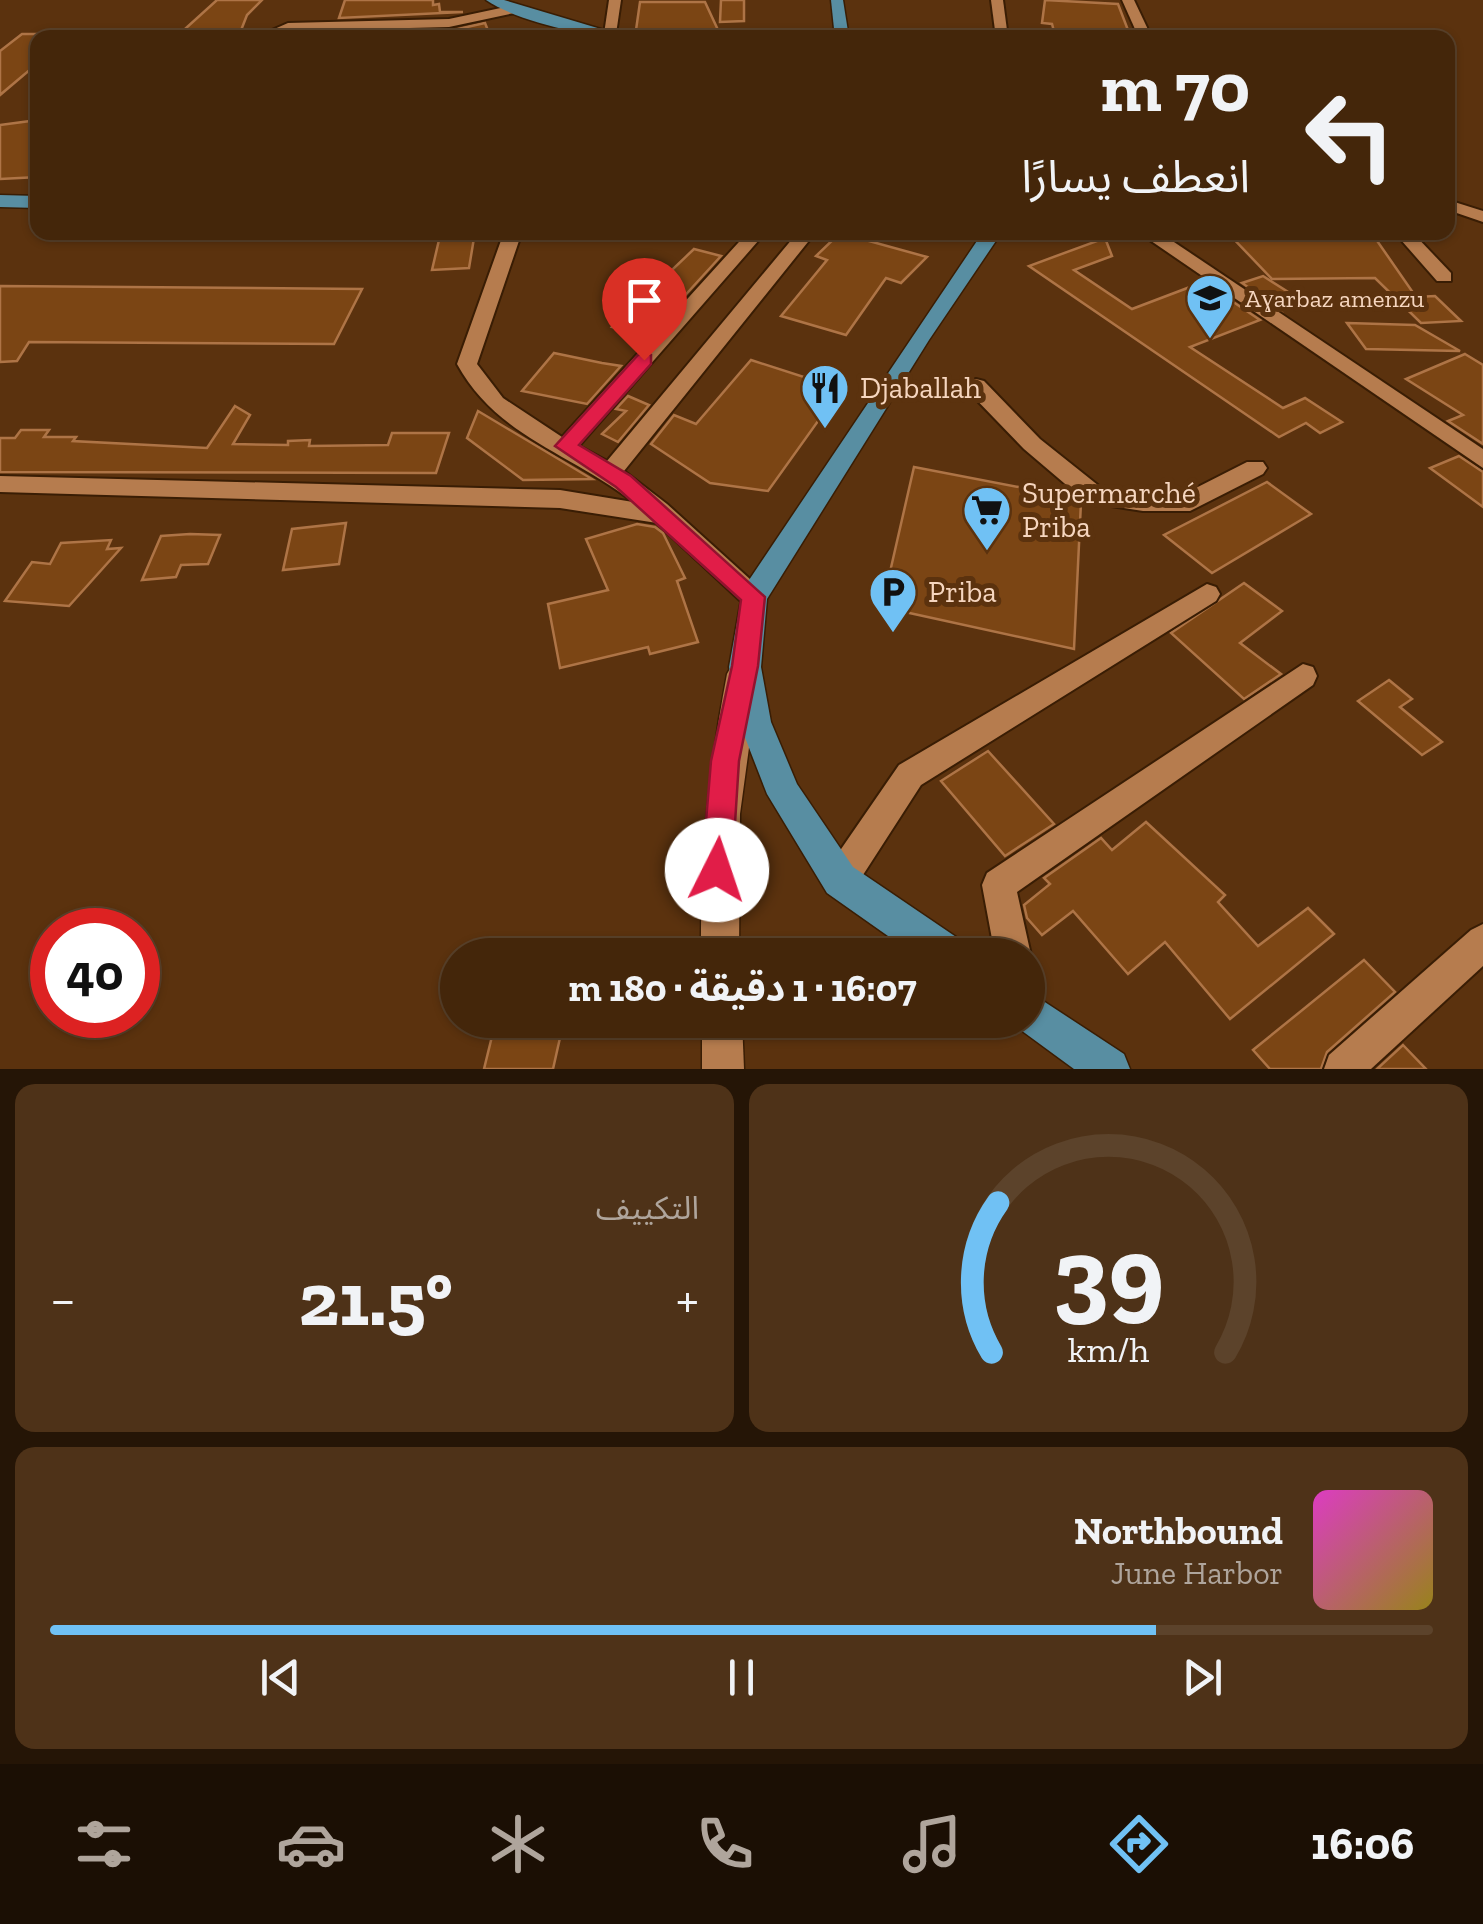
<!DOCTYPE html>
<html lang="ar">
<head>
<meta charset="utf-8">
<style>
	body { margin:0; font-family:"Zilla Slab","Noto Sans Arabic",serif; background:#4e3218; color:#f1f3f6; direction:rtl; height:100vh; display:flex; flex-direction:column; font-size:38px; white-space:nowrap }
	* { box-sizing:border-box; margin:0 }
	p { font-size:32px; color:#afa59c }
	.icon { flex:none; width:55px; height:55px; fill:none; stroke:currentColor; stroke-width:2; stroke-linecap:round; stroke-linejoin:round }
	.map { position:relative; height:1069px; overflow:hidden; direction:ltr }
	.sheet { display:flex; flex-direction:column; gap:15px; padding:15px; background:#251506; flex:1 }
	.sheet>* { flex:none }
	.guide { position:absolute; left:30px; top:30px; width:1425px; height:210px; border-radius:20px; box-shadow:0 2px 8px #0004,0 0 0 2px #5c432b; direction:rtl; background:#44260a; color:#f1f3f6; overflow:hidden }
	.speed { position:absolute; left:30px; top:908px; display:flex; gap:20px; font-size:50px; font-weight:700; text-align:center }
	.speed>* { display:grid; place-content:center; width:130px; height:130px; border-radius:50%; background:#44260a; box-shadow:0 2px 8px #0004,0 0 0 2px #5c432b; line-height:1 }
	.speed .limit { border:15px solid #d22; background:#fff; color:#111 }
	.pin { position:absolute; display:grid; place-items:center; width:85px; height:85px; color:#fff; margin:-102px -42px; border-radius:50% 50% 50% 0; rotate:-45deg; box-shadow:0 0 10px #0007 }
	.pin .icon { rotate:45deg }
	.me { position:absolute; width:110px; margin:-55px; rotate:4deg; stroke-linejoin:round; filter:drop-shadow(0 0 8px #0008) }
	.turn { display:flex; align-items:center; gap:35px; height:210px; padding:0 40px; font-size:45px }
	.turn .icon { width:130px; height:130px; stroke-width:2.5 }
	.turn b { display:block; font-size:70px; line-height:85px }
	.big { font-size:75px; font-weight:700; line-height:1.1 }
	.sheet .card { flex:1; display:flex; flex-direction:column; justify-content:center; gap:15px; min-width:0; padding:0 35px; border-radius:20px; background:#4e3218 }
	.sheet .dial { align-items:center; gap:0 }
	.dial svg { height:260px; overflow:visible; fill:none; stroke:#5c432b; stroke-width:7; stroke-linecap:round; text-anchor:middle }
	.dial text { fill:#f1f3f6; stroke:none }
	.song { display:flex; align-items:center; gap:30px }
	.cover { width:120px; height:120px; border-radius:15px; background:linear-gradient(135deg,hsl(310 70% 55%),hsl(50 70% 35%)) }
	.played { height:10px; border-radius:5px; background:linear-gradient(90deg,#70c1f4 80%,#5c432b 80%) }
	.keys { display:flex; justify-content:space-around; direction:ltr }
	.heat { display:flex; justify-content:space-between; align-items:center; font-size:55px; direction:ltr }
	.sheet .tiles { flex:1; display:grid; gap:15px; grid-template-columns:1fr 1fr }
	.card:last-child { grid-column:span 2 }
	.trip { position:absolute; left:440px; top:938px; width:605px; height:100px; border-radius:50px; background:#44260a; box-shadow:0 2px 8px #0004,0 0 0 2px #5c432b; font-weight:700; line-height:100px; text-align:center; direction:rtl }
	.menu { display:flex; height:160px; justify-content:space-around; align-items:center; background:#1b0f04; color:#afa59c }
	.menu .icon { width:70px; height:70px }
	.menu .selected { color:#70c1f4 }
	.menu b { font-size:45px; color:#f1f3f6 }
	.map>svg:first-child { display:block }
</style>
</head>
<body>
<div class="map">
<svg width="1483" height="1069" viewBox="0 0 1483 1069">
	<rect width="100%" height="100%" fill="#5b320e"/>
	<!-- building -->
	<g fill="#7b4514" stroke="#ae7446" stroke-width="2.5">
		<polygon points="217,0 262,0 247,15 238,38 175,38"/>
		<polygon points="345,0 433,0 433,5 439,4 440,12 463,12 339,18"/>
		<polygon points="721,0 744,0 744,21 720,22"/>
		<polygon points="1045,0 1118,4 1131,38 1055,35 1052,24 1042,23"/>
		<polygon points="640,2 705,2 718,30 636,30"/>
		<polygon points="485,23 491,38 332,38 334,34 449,31"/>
		<polygon points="22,34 38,34 38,63 0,95 0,51"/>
		<polygon points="38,120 38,177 0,179 0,125"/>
		<polygon points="1227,232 1371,232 1416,297 1435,296 1461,321 1421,323 1375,278 1272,279"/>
		<polygon points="840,233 927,257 901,283 886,278 846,335 781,316 827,260 816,256"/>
		<polygon points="474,238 469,268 432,270 439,240"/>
		<polygon points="1105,238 1112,256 1074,270 1132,309 1198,284 1212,292 1217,291 1260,320 1190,347 1283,408 1305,398 1342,422 1320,433 1306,423 1279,437 1029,266"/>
		<polygon points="694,249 721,256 646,338 612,327"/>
		<polygon points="1263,276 1304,302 1283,311 1242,283"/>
		<polygon points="0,286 362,289 334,344 29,342 17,361 0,362"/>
		<polygon points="1347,323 1415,325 1460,351 1366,349"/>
		<polygon points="554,353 602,363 621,366 587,404 522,391"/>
		<polygon points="1465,354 1483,365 1483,444 1448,421 1463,415 1406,379"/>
		<polygon points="751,360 841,389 768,491 710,483 651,444 674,415 696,424"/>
		<polygon points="628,396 649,405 618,442 602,434 626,411 616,409"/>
		<polygon points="235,406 250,415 233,444 288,445 288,441 310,440 309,446 388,445 392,433 449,433 436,473 0,472 0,438 15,438 21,430 49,430 44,437 76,437 73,441 207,448"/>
		<polygon points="478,411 592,479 523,480 467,438"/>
		<polygon points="1459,456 1483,472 1483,507 1430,468"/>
		<polygon points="914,467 1076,498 1081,502 1074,649 882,607"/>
		<polygon points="1267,482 1311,514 1212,573 1164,535"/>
		<polygon points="346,523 339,564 283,570 292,529"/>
		<polygon points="637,524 655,527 663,533 685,578 677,581 698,642 650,654 648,647 560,668 548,604 608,590 586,539"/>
		<polygon points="190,534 220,535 208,564 181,565 176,577 142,580 161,536"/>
		<polygon points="111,540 107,549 121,548 69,606 5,601 32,562 50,564 61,543"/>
		<polygon points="1244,583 1282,611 1240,643 1281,674 1244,699 1171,633"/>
		<polygon points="1389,680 1412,699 1400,707 1442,742 1422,755 1358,701"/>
		<polygon points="988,751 1054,824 1005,856 941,781"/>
		<polygon points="1146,822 1225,895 1218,902 1258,946 1308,908 1334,934 1230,1019 1165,942 1128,974 1073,911 1042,935 1027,918 1024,905 1050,884 1044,878 1101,838 1112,850"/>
		<polygon points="1364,960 1395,992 1327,1052 1321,1069 1270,1069 1253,1050"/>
		<polygon points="496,1020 564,1020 553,1069 484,1069"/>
		<polygon points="1403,1045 1426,1069 1377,1069"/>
	</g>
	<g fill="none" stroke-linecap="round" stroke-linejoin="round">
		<!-- minor casing -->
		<g stroke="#391d04" stroke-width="4">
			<g id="minor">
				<polygon points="609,0 621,0 616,34 611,38 604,34"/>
				<polygon points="991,0 1003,0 1008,38 996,38"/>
				<polygon points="1122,0 1134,0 1152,38 1139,38"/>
				<polygon points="515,5 519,12 449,27 290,31 273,38 254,38 288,23 449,19"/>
				<polygon points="1448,200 1483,211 1483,222 1448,210"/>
				<path d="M504,232H522L477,364L503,398L562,437L748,232H766L579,446L607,461L798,232H816L624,471L667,504L762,590L766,597L762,604L753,607L744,604L657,523L560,508L0,492V476L560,490L633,502C571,453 497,437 457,364Z"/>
				<polygon points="1138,232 1159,232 1483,449 1483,468"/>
				<polygon points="1394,232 1412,232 1451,273 1451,281 1437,281"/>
				<polygon points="976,379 984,381 1040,439 1099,486 1143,493 1186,493 1247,462 1263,462 1267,468 1263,474 1190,511 1143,511 1092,503 1084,500 1024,449 968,391 965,386 968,381"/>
				<polygon points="1207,584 1216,587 1220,594 1216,601 921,785 852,892 840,897 828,892 823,880 828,868 899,765"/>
				<polygon points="1303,664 1313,667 1317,676 1313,685 1017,892 1031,955 1028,963 1028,955 995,955 982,885 987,873"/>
				<polygon points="1483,924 1483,966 1371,1069 1324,1069 1329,1055 1471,930"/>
			</g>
		</g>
		<!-- tertiary casing -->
		<g stroke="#391d04" stroke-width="3">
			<g id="tertiary">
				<path d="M743,661L754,665L759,674L740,814L739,955H701C700,860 709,767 727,674L732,665Z"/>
				<polygon points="702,1020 742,1020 744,1069 702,1069"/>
			</g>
		</g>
		<!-- primary casing -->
		<g stroke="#391d04" stroke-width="3">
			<g id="primary">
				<path d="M486,0H504L631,38C591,38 518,22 486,0Z"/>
				<polygon points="831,0 843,0 849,38 835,38"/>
				<polygon points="0,195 38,196 38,208 0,207"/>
				<polygon points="983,232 1002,232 929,340 767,599 761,667 771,722 797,784 853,867 962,941 967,955 915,955 827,893 767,794 739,722 729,667 743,589"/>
				<polygon points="1028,991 1124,1054 1130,1069 1074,1069 1014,1025 1012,1020 1028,1020"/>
			</g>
		</g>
		<!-- minor -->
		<use href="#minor" fill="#b67c4e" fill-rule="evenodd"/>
		<!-- tertiary -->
		<use href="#tertiary" fill="#b67c4e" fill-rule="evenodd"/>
		<!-- primary -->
		<use href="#primary" fill="#588ea2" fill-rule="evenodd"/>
	</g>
	<!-- route -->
	<polygon fill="#e11d48" stroke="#92132f" stroke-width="2.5" points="644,354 651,355 651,364 579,445 631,476 765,597 758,666 739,761 732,870 728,880 717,884 707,880 702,870 711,761 732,666 741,600 616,487 555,446 638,355"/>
	<!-- icons -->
	<defs>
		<g id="school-pin" transform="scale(2.5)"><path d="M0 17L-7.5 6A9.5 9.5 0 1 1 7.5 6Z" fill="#70c1f4" stroke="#5b320e"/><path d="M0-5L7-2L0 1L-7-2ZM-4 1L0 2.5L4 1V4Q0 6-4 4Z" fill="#111"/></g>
		<g id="restaurant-pin" transform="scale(2.5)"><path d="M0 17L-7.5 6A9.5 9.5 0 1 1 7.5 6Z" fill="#70c1f4" stroke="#5b320e"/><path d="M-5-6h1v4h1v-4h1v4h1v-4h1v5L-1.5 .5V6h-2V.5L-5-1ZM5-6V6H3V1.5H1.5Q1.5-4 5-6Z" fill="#111"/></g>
		<g id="supermarket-pin" transform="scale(2.5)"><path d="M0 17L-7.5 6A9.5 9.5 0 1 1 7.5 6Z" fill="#70c1f4" stroke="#5b320e"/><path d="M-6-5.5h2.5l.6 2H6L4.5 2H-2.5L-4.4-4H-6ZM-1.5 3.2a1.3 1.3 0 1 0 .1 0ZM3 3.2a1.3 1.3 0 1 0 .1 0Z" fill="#111"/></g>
		<g id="parking-pin" transform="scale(2.5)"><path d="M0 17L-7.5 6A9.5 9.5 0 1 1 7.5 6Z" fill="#70c1f4" stroke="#5b320e"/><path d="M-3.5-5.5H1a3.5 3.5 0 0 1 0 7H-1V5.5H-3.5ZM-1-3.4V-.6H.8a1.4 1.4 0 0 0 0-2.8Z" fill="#111"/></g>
	</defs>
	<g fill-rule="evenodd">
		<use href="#school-pin" x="1210" y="298"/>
		<use href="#restaurant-pin" x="825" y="388"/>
		<use href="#supermarket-pin" x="987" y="510"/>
		<use href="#parking-pin" x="893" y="592"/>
	</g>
	<g text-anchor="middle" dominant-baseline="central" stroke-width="10" stroke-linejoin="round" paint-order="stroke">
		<!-- far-poi labels -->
		<g font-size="25" fill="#f6d6bf" stroke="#5b320e" text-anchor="start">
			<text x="1245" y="298">Aɣarbaz amenzu</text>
		</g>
		<!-- poi labels -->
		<g font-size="30" fill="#f6d6bf" stroke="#5b320e" text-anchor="start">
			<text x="860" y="388">Djaballah</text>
			<text x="1022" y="493">Supermarché<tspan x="1022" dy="34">Priba</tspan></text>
			<text x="928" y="592">Priba</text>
		</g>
	</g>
</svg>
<div class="speed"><div class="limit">40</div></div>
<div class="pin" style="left:644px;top:360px;background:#d93025"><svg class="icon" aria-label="arrive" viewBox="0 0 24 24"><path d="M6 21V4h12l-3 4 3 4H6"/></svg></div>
<svg class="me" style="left:717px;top:870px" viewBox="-20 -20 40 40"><circle r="19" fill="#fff"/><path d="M0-13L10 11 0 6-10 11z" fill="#e11d48"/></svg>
<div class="trip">16:07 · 1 دقيقة · 180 m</div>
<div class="guide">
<div class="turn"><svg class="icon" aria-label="left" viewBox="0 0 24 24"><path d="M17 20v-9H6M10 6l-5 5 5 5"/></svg><div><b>70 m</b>انعطف يسارًا</div></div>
</div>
</div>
<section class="sheet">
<div class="tiles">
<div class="card dial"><svg viewBox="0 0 100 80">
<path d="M14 69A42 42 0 1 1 86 69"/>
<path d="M14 69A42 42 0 0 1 16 23" stroke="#70c1f4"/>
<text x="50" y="56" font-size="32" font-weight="700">39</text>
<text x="50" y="72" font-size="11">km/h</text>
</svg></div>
<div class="card"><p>التكييف</p>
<div class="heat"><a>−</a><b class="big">21.5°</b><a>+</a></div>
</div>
<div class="card">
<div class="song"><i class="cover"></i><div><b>Northbound</b><p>June Harbor</p></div></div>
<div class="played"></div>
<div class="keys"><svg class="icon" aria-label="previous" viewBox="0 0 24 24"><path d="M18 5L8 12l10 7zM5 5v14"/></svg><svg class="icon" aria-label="pause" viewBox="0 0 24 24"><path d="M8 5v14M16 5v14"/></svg><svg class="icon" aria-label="next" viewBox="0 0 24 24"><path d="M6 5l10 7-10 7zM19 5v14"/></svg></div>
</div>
</div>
</section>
<nav class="menu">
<b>16:06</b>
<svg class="icon selected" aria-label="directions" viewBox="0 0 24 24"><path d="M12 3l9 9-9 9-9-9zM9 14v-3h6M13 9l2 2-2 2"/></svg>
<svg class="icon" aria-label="music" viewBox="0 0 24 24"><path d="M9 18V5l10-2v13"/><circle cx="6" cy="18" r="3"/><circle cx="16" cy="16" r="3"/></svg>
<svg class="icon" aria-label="phone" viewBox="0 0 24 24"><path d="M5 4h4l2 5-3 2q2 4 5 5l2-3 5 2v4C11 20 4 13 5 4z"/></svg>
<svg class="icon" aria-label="climate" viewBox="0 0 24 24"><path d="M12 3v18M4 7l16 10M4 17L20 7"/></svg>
<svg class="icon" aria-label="car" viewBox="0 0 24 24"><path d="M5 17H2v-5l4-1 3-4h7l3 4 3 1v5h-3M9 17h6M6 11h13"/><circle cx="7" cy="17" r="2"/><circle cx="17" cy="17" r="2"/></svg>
<svg class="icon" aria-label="filters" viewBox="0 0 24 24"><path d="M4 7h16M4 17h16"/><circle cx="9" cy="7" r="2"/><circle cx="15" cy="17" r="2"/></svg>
</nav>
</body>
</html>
